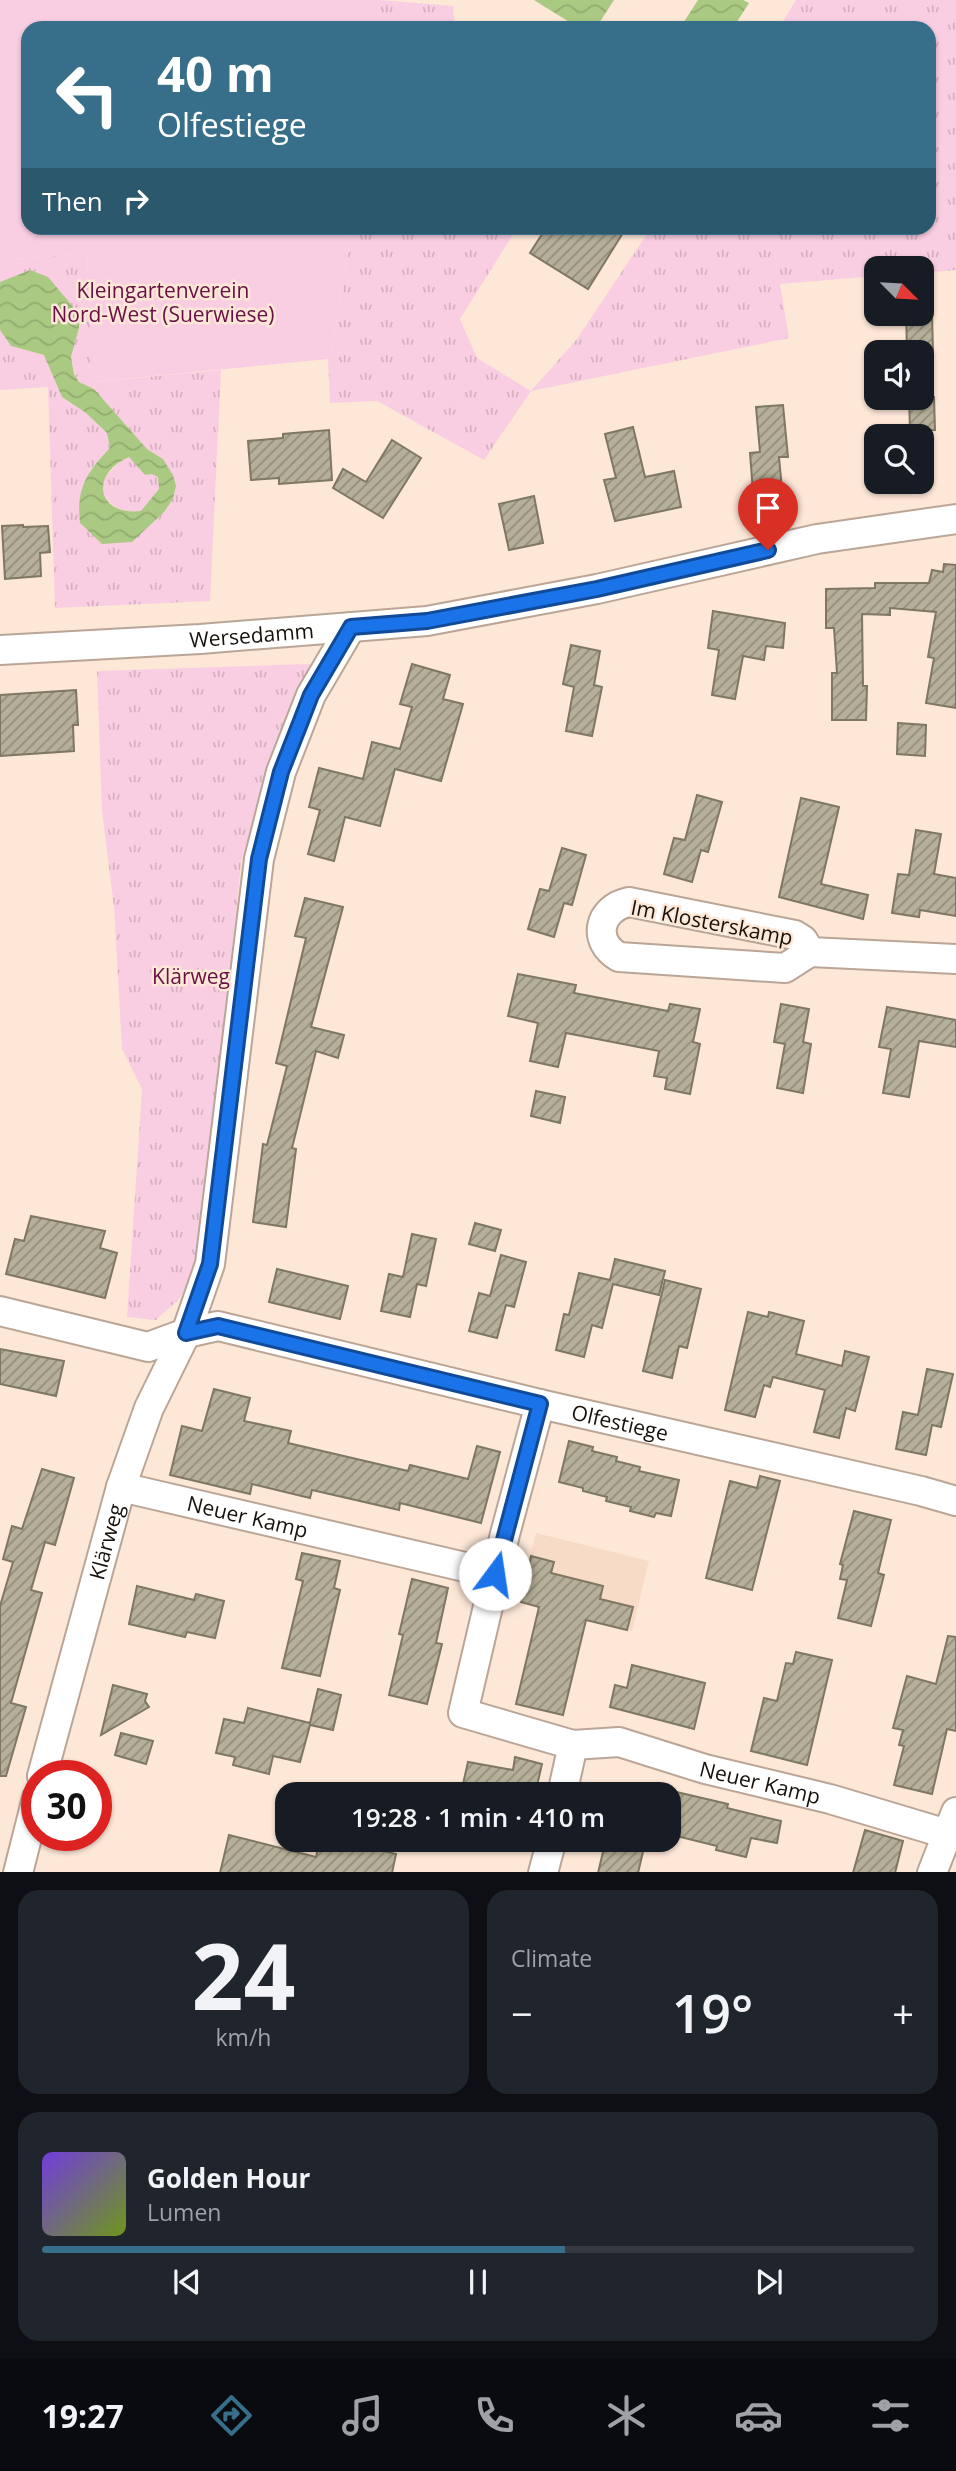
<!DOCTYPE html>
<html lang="en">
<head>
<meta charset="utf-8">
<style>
	body { margin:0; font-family:"Open Sans",sans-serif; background:#20242c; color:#f1f3f6; height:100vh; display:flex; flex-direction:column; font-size:26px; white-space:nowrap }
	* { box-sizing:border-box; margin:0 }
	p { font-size:23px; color:#9ea1a6 }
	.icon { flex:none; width:38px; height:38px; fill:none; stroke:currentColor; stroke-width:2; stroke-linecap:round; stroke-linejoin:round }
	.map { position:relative; height:1872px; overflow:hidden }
	.drawer { display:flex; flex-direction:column; gap:18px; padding:18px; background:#0d0f14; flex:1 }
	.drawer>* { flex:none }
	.hud { position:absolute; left:21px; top:21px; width:915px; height:214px; border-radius:21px; box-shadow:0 2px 5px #0004; background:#376e89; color:#fff; overflow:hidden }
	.needle { width:46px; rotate:114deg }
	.tools { position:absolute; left:864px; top:256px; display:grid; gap:14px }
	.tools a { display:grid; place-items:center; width:70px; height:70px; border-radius:14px; background:#171b24; box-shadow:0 2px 5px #0004; font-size:35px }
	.speed { position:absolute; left:21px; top:1760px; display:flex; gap:14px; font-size:35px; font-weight:700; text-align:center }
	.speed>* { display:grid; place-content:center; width:91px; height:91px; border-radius:50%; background:#171b24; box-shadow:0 2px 5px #0004; line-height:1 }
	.speed .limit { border:10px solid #d22; background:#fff; color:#111 }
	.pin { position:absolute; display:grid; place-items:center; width:60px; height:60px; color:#fff; margin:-72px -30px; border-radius:50% 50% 50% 0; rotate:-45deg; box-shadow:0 0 7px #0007 }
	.pin .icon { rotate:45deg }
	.me { position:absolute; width:77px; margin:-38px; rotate:14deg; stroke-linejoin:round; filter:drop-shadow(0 0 5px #0008) }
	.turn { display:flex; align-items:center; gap:24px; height:147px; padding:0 21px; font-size:32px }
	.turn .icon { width:91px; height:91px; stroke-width:2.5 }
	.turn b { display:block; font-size:49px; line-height:60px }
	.then { display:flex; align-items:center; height:66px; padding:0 21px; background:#0003; gap:14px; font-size:26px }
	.big { font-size:52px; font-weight:600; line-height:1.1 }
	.drawer .card { flex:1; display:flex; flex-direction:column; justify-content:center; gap:10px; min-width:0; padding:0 24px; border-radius:21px; background:#20242c }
	.drawer .dial { align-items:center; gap:0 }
	.dial b { font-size:91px; line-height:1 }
	.song { display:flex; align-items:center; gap:21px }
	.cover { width:84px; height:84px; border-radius:10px; background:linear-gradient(135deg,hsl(260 70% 55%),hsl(80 70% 35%)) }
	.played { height:7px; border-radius:4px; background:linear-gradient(90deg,#376e89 60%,#363941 60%) }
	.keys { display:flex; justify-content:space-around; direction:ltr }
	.heat { display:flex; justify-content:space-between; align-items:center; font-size:38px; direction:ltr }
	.drawer .tiles { flex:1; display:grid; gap:18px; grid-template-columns:1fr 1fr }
	.card:last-child { grid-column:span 2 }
	.trip { position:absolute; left:275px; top:1782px; width:406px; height:70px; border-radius:21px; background:#171b24; box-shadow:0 2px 5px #0004; font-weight:600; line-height:70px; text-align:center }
	.tabs { display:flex; height:112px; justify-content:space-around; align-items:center; background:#090b0e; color:#9ea1a6 }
	.tabs .icon { width:49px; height:49px }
	.tabs .active { color:#376e89 }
	.tabs b { font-size:32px; color:#f1f3f6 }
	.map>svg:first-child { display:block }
</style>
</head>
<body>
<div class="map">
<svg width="956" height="1873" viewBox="0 0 956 1873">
	<defs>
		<pattern id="grass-tufts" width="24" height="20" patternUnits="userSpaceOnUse" patternTransform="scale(1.75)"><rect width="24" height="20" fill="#facee2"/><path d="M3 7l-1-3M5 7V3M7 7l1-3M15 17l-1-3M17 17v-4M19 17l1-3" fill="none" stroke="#d6b0c1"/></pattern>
		<pattern id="water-waves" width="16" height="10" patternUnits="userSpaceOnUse" patternTransform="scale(1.75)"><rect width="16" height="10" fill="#aac982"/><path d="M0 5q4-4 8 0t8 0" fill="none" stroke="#92ac6f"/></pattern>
		<pattern id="building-hatch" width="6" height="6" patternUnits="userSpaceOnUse" patternTransform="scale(1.75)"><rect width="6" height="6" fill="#b6af99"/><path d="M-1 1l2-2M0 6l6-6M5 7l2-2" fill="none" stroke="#938d7b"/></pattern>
	</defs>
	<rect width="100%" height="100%" fill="#fde7d7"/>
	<!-- built -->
	<polygon fill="#f8dbc6" points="536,1533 649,1561 632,1631 519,1602"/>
	<!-- grass -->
	<g fill="url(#grass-tufts)">
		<polygon points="380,0 453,6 455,28 360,28"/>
		<polygon points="796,0 956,0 956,270 922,273 922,268 877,268 877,276 780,284 789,338 531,391 484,460 377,401 330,403 328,359 332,350 352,228 517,228 460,319 477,358 531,391 577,339 651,228 929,228 929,28 779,28"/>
		<polygon points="87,254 93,382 221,370 210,601 55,608 48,387 0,390 0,330 11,346 44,355 62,397 86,413 108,433 110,448 90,470 80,523 164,513 163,459 147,449 94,389 79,382 74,373 71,357 79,328 30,270 0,282 0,260"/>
		<path d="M130,457L145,475L152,473L158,477L159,489L141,512C121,513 105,505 101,485C108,472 116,463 130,457Z"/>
		<polygon points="311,664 270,769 241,862 202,1261 179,1299 156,1320 127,1317 142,1089 122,1049 114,907 102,811 97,671"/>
	</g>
	<!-- garden -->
	<polygon fill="#facee2" points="0,0 380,0 360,28 28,28 28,228 352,228 332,350 328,359 92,382 87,254 0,260"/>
	<!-- water -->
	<g fill="url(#water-waves)" fill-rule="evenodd">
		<polygon points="534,0 614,0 596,28 579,28"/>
		<polygon points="698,0 743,0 749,3 733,28 680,28"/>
		<path d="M30,270L48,277L80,315L79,328L71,357L74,374L79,382L94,389L147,449L163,459L173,475L176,486L173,499L164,512L132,542L102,544L80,523C76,488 87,472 110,448L107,433L86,413L62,397L44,355L11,346L0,330V282ZM129,457L145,475L152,474L158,477L159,489L141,511C98,516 88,475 129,457Z"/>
	</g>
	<!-- building -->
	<g fill="url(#building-hatch)" stroke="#7e7762" stroke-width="2">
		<polygon points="546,228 626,228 588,289 530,253"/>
		<polygon points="906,313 932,313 933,352 907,352"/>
		<polygon points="909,397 934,397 935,430 910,431"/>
		<polygon points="783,405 788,457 779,457 782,489 753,492 750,453 760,452 756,407"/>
		<polygon points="633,427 645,477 674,471 681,507 615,521 604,480 616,478 605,434"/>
		<polygon points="329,430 332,480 279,484 279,478 251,480 248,441 283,438 283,434"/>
		<polygon points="392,440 421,458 383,518 333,488 343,469 366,482"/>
		<polygon points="534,496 543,543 509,550 499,504"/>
		<polygon points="23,525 23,527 48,526 50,552 40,553 41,576 5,579 2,526"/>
		<polygon points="944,564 956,565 956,708 926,703 934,658 928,657 936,612 890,608 890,615 862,614 863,686 867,686 866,720 832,720 832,673 837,673 834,628 826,628 826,589 875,588 875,583 929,583 932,570 943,572"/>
		<polygon points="713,611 785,623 783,648 766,646 764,660 743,656 735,699 712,695 719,650 708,648"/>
		<polygon points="571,645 600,651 594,685 602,687 592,736 566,731 574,687 563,684"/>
		<polygon points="412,664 450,675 443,699 463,704 441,781 395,769 380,826 345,817 334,861 308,854 320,810 309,807 319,768 363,779 372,742 400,749 412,707 400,704"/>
		<polygon points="76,690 78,725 73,725 74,751 0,756 0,695"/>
		<polygon points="898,723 926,725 925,756 897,754"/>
		<polygon points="697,795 722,802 708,852 701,850 692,882 664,874 674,838 685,840"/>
		<polygon points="801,798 839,807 821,884 868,895 863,919 779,897"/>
		<polygon points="916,830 941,834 934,874 956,878 956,916 920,910 919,917 892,913 898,874 909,875"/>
		<polygon points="562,848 586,855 572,905 564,903 554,937 528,929 540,889 549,891"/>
		<polygon points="305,898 343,907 311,1027 344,1035 338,1058 316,1051 292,1148 296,1149 286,1227 253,1222 263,1144 267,1145 287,1066 276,1063 306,938 295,936"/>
		<polygon points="518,974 576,985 574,993 668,1011 670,1004 700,1009 693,1042 700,1044 690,1094 665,1089 667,1078 654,1076 659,1051 566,1033 558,1067 530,1061 538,1023 508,1016"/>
		<polygon points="781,1004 809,1009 803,1042 811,1044 803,1093 777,1088 785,1044 774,1042"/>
		<polygon points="887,1007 956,1020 956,1047 919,1041 909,1097 883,1093 891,1049 879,1047"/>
		<polygon points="536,1091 565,1097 560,1123 531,1116"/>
		<polygon points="31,1216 105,1231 100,1248 117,1253 105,1298 6,1274 15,1239 24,1241"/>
		<polygon points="475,1223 501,1230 495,1251 469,1244"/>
		<polygon points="412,1234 436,1239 426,1286 417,1284 410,1317 381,1311 389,1274 403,1277"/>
		<polygon points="501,1255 526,1262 514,1307 506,1305 497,1338 469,1331 479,1293 490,1296"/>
		<polygon points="615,1259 665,1271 659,1295 613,1284 602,1328 592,1325 584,1357 556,1350 564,1314 569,1315 579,1273 610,1280"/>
		<polygon points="277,1269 348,1286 340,1319 269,1302"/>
		<polygon points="665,1280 701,1289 687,1348 679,1346 672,1378 643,1371"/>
		<polygon points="748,1312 768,1317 769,1312 804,1321 796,1354 842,1366 845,1351 869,1357 855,1411 846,1408 839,1438 814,1432 825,1390 773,1377 770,1387 764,1385 755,1417 725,1410"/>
		<polygon points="0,1349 64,1361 56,1396 0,1384"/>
		<polygon points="927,1369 953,1374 941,1427 932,1425 926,1455 896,1449 903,1412 918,1415"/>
		<polygon points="214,1389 250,1398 244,1421 291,1431 288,1443 408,1471 410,1465 468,1479 477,1446 500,1452 481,1523 400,1503 399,1510 312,1490 310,1498 252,1484 250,1494 170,1475 182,1426 202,1431"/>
		<polygon points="569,1441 593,1447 592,1451 617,1457 616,1461 640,1467 639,1471 679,1480 671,1516 656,1513 654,1517 630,1511 631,1507 606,1501 607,1497 583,1491 583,1488 559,1482"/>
		<polygon points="42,1469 74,1478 55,1545 45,1542 31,1590 42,1593 11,1703 26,1707 6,1776 0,1776 0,1606 13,1562 3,1559 12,1526 22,1529"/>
		<polygon points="760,1476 780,1481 752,1590 706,1578 730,1481 757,1488"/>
		<polygon points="854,1511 891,1520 878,1573 884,1575 871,1626 838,1618 847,1580 840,1579 843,1565 840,1564"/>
		<polygon points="302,1553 340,1561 334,1588 340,1590 320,1676 282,1668 303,1581 296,1579"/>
		<polygon points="531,1556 554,1562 551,1573 603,1586 600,1599 633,1607 627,1630 586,1620 563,1715 516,1704 539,1607 521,1602"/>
		<polygon points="412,1579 448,1588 436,1643 442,1644 427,1704 389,1695 403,1635 399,1634"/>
		<polygon points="137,1586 194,1600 196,1594 224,1601 215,1638 187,1632 185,1637 129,1624"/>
		<polygon points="948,1636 956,1637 956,1731 947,1729 932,1794 894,1785 904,1746 899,1745 903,1730 893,1728 907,1676 936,1684"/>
		<polygon points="796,1652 832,1660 807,1765 751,1751 764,1698 777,1701 786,1663 793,1664"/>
		<polygon points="632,1665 705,1683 694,1729 610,1707 615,1685 627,1688"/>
		<polygon points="113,1685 147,1694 145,1701 149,1707 101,1735"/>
		<polygon points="318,1689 341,1695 333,1730 310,1725 300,1762 273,1756 269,1774 233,1765 235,1757 216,1753 224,1719 244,1723 248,1708 310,1723"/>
		<polygon points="121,1733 153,1741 146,1764 115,1755"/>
		<polygon points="515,1757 542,1764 535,1794 474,1794 476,1787 463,1784 468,1762 513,1770"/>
		<polygon points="668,1790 728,1804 727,1808 781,1821 777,1843 751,1838 746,1857 716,1850 717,1846 668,1834"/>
		<polygon points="865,1830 903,1841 895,1873 853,1873"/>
		<polygon points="229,1835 316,1857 320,1839 332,1839 396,1854 392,1873 220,1873"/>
		<polygon points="606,1839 646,1839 638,1873 598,1873"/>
	</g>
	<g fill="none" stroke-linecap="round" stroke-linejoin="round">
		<!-- minor casing -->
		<g stroke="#baa596" stroke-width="32">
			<g id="minor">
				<path id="s1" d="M0,650L200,639L427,621L597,589L817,539L956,519"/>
				<path d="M810,952L803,940L795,935L629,902C599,908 591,941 619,957L785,968L810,952L956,959"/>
				<path id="s2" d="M0,1311L148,1347L186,1333L218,1326L540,1404L921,1491L956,1501"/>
				<path id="s3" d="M540,1404L505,1534L463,1713L573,1745L619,1742L705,1769L830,1799L947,1834"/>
				<path id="s4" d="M121,1487L495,1574"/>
				<path id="s5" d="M42,1776L121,1487L149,1408L186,1333L210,1264L259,859L281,772L311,695L351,627"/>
				<polyline points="562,1794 573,1745"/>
				<polyline points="18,1873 37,1798"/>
				<polyline points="543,1873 552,1839"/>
				<polyline points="932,1873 956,1812"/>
			</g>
		</g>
		<!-- minor -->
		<use href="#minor" stroke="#fff" stroke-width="28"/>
	</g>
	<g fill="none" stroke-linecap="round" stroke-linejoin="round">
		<!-- route casing -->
		<g stroke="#114b97" stroke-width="18">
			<polyline id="route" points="495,1574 540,1404 218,1326 186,1333 210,1264 259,859 281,772 301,721 311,695 351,627 427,621 597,589 768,550"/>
		</g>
		<!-- route -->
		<use href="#route" stroke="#1a73e8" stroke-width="12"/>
	</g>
	<g text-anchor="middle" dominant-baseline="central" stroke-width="5" stroke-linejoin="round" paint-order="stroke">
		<!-- park labels -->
		<g font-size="21" fill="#681045" stroke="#fde7d7">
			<text x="163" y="290">Kleingartenverein<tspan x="163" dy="24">Nord-West (Suerwiese)</tspan></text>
			<text x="191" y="976">Klärweg</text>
		</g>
		<!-- street labels -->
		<g font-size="21" fill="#18110b" stroke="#fde7d7">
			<text stroke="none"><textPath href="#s1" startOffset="252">Wersedamm</textPath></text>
			<text transform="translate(712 922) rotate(11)">Im Klosterskamp</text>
			<text stroke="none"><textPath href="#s2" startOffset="639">Olfestiege</textPath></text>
			<text stroke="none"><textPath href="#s4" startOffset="130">Neuer Kamp</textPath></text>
			<text stroke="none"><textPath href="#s5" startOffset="243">Klärweg</textPath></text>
			<text stroke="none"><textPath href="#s3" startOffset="626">Neuer Kamp</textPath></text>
		</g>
	</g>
</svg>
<div class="tools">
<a><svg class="needle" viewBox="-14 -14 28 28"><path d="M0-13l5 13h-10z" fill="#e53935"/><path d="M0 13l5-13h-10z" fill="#9ea1a6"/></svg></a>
<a><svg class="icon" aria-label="sound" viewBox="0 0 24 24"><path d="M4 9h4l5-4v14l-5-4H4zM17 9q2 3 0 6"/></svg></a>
<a><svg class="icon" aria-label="search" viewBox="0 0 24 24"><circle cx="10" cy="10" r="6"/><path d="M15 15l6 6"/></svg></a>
</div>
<div class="speed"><div class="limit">30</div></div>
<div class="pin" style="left:768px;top:550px;background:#d93025"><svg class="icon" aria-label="arrive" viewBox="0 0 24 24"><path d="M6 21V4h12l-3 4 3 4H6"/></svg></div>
<svg class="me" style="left:495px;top:1574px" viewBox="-20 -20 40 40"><circle r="19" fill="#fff"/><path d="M0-13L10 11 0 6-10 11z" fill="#1a73e8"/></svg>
<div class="trip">19:28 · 1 min · 410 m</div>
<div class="hud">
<div class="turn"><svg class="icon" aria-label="left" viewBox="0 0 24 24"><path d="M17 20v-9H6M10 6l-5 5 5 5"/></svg><div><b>40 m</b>Olfestiege</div></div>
<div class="then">Then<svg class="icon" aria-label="right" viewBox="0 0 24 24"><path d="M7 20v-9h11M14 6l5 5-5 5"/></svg></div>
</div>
</div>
<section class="drawer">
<div class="tiles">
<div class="card dial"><b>24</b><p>km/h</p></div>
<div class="card"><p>Climate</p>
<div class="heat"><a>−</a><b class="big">19°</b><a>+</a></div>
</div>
<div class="card">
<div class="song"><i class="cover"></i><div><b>Golden Hour</b><p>Lumen</p></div></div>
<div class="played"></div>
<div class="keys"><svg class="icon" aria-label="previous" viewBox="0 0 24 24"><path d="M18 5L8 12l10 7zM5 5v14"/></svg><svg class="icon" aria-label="pause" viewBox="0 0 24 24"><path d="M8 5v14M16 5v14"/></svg><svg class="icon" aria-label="next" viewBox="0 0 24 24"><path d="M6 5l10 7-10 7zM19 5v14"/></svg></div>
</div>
</div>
</section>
<nav class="tabs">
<b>19:27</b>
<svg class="icon active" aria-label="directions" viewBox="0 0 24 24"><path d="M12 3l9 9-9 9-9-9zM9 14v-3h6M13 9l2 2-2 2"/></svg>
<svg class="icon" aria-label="music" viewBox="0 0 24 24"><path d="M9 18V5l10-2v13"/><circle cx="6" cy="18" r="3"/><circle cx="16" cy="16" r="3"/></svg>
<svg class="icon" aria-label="phone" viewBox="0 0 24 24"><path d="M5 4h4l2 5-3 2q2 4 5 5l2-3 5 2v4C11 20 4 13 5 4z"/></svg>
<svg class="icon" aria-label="climate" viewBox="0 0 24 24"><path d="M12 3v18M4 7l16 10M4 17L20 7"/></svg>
<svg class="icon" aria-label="car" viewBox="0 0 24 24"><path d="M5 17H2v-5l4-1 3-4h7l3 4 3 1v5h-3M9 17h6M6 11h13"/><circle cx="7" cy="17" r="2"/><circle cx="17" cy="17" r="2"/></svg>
<svg class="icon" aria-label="filters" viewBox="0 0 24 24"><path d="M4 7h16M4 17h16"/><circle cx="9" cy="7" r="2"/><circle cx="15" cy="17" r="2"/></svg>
</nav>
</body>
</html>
